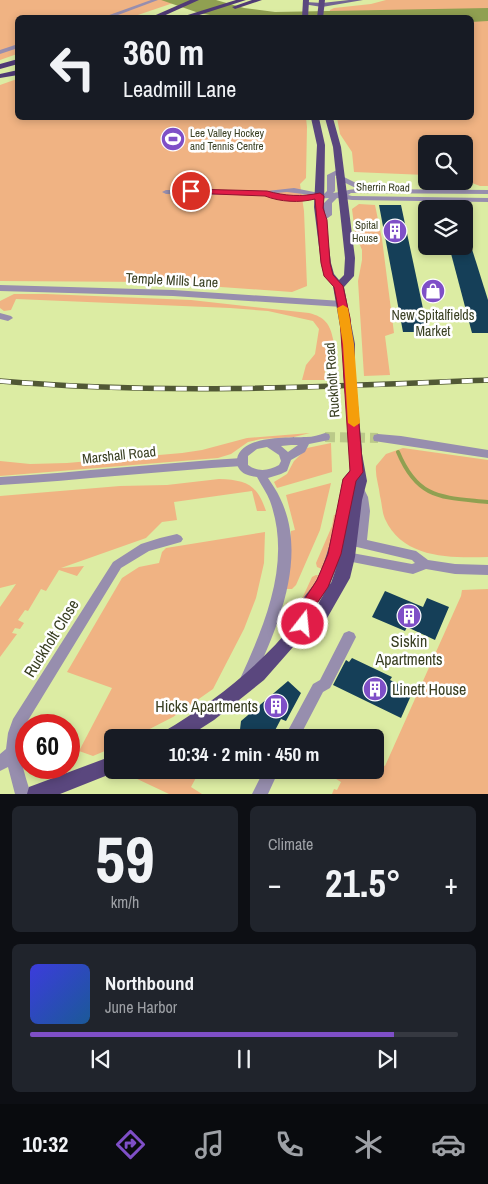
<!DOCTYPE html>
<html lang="en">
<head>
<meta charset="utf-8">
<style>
	body { margin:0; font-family:"Archivo Narrow",sans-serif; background:#20242c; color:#f1f3f6; height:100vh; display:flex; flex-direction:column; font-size:19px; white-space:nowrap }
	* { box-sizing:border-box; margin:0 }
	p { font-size:16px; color:#9ea1a6 }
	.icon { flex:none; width:28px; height:28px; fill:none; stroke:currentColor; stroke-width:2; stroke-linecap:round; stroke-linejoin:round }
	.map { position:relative; height:794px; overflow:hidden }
	.details { display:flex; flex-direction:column; gap:12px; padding:12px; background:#0d0f14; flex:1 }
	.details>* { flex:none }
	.hud { position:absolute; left:15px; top:15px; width:459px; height:105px; border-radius:8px; box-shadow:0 2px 8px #0003; background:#171b24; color:#f1f3f6; overflow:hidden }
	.controls { position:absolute; left:418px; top:135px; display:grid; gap:10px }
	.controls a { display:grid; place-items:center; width:55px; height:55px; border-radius:8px; background:#171b24; box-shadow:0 2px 8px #0003; font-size:25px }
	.speed { position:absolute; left:15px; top:714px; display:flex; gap:10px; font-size:25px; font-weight:700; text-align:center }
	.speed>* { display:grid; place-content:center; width:65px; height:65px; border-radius:50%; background:#171b24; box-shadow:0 2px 8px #0003; line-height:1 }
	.speed .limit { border:8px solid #d22; background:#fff; color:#111 }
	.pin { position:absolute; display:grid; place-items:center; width:42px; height:42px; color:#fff; margin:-21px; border:2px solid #fff; border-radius:50%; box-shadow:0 1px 5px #0007 }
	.me { position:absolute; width:55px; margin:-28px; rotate:16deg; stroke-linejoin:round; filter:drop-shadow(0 0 4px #0008) }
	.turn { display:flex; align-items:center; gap:18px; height:105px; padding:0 25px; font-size:22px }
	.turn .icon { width:65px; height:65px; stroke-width:2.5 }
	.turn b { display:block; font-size:35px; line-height:42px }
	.big { font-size:38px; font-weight:700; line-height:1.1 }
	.details .card { flex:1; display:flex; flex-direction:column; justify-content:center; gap:8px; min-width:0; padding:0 18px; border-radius:8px; background:#20242c }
	.details .dial { align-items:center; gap:0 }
	.dial b { font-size:65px; line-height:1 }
	.song { display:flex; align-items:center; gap:15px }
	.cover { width:60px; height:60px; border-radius:8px; background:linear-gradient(135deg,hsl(240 70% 55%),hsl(210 70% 35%)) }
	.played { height:5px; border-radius:2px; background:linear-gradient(90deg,#7f4fc7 85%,#363941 85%) }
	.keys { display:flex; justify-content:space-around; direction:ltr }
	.heat { display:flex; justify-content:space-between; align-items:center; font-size:28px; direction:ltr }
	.details .tiles { flex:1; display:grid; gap:12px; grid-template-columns:1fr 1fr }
	.card:last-child { grid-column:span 2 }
	.trip { position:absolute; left:104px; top:729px; width:280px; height:50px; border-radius:8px; background:#171b24; box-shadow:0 2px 8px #0003; font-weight:700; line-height:50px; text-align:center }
	.tabs { display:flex; height:80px; justify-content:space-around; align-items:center; background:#090b0e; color:#9ea1a6 }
	.tabs .icon { width:35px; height:35px }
	.tabs .on { color:#7f4fc7 }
	.tabs b { font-size:22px; color:#f1f3f6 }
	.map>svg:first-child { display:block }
</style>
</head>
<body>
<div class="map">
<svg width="488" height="794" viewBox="0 0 488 794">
	<rect width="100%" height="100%" fill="#dceca3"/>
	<!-- green -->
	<g fill="#f0b383">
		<polygon points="0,0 182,0 132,17 18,18 17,54 0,60"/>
		<polygon points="386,0 488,0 488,186 480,186 464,180 464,144 426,144 426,175 354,172 352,152 340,134 337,118 471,118 471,18 329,18 330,10 334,8 371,4"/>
		<polygon points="17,79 18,118 306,118 307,127 306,178 300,184 304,211 307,286 292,292 150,282 0,281 0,85"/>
		<polygon points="359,204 375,205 382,239 394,333 385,336 390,375 364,376 358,281 362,260 362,250 355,233 352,209"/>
		<path d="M46,294L191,300L309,313C325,317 330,324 333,339C334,343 335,347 334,351C330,364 323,365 325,380H302L306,365L315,354L319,329L313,321L268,311L230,308L16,299L11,310L4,311L0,308V301L14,294Z"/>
		<polygon points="310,433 294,437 261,439 248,442 231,454 218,458 0,476 0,461 30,464 67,463 182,453 202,450 247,438"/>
		<polygon points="331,443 332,472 277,488 274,482 287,474 294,461 307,448"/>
		<path d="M403,448L488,460V557C451,558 403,559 385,519C382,512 382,504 380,496C379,486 375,476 376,466L386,454Z"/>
		<path d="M219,479C246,480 257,484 266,511H257L252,491L174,502L177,520L162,522L146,538L61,568L84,566L77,576L59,570L46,591L41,589L28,611L25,610L18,620L24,623L20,629L15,628L12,633L17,634L0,657V607L16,584L0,588V496L120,486L167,485Z"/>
		<polygon points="331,483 320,530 296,585 292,589 286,589 291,531 295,530 286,495"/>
		<polygon points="334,515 337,515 333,540 322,569 317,567 316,563 332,526"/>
		<polygon points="265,532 264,563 256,598 244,629 213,689 173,717 134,737 112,738 112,748 93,756 79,751 112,688 67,672 122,578 139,567 159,563 162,552 166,548"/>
		<polygon points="316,575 320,576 283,636 279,635 286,603 301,601 312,577"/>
		<polygon points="488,589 488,794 332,794 334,789 337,790 341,782 328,774 330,770 340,776 343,770 375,770 375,762 385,766 461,596 462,590"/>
		<polygon points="144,770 200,770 191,787 202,794 169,794 133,777"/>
	</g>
	<!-- water -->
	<polygon fill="#90a051" points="161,0 216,0 244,8 275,12 488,8 488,21 471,22 471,18 221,17 199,13"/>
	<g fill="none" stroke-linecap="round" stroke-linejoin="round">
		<!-- stream -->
		<path stroke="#90a051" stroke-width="4" d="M398,452C418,500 442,497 488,502"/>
	</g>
	<!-- building -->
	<g fill="#153f58">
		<polygon points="379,205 401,205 428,332 403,332"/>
		<polygon points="449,246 471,246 488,300 488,333 472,333"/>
		<polygon points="385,591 423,607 427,598 449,607 435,640 407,627 405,631 372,617"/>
		<polygon points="352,658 392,677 390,680 413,691 401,718 333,685 346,660 349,662"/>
		<polygon points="288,681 301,693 286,721 281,719 271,738 239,738 241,721"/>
	</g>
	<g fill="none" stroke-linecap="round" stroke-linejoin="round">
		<!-- tertiary-tunnel -->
		<polyline stroke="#bbc989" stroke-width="10" stroke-dasharray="10 5" stroke-linecap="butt" points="325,437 378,438"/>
		<!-- pedestrian -->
		<g fill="#978eae" fill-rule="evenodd">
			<polygon points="151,0 158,0 110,18 101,18"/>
			<polygon points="18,44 18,48 0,54 0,50"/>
		</g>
		<!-- minor -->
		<g fill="#978eae" fill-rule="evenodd">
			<path d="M339,169L343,171L335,176V191L333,193C342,192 349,189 358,189L337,179L336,177L340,175L368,189L488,190V194L351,193L348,195L352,196L488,198V202L352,200L337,198L332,203V215L322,222L318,220L324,214V203L329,198L288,201L266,195L166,194L162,192L166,190L267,191L294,188L324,194L327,191V175ZM287,192L311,195L288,196L275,193Z"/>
			<polygon points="0,313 11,316 13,318 8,321 0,319"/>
			<path d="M242,458L246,459L247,462L246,465L242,466C161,471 81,480 0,485V477C81,472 161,463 242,458Z"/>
			<path d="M177,534L181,536L183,539L181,542L149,551L121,568L24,727C17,750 23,771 31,794H15L8,767L0,771V754L6,749L8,733L13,719L113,562L141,544L160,538Z"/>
			<polygon points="349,631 354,633 356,637 330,688 323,692 299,738 284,738 313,684 320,680 344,633"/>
			<polygon points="264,770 279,770 268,794 252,794"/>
		</g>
		<!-- tertiary -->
		<g fill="#978eae" fill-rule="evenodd">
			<polygon points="0,285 173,290 342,301 346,304 342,307 173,296 0,291"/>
			<path d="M325,433L329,434L330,437L329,440L309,444L305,452L291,460L287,471L281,474L268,478C272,484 277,491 280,498C309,557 277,629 252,683L247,685L242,683L240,679C265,624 292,562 270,501C267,493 261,485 257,477C251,476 244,475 240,470C237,466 236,462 237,459C241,435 289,438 306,437C313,437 319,435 325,433ZM291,445H298L288,452L281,446ZM267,447L279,455L281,461L279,465C269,471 257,472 248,465V456L257,449Z"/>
			<polygon points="378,434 401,436 488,450 488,458 374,441 373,438 374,435"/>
			<polygon points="359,486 363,487 368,497 370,511 367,540 416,551 428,560 455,564 488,565 488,575 455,574 426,569 413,574 337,559 335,556 337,553 341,551 412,564 415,563 412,560 340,543 338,540 340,537 344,535 355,538 359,511 353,490 355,487"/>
		</g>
		<!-- secondary -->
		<polygon fill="#736592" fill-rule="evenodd" points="349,0 363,0 322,7 303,4 306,2 322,3"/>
		<!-- primary -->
		<g fill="#5a477e" fill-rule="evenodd">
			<polygon points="303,0 309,0 308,18 302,18"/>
			<polygon points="319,0 325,0 323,18 317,18"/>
			<polygon points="311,118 319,118 325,145 324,207 331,263 334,274 339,280 344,275 345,258 333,147 325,118 333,118 341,147 355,258 354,276 344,287 355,344 355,371 349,375 343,371 343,344 333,286 324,275 321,263 314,207 317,145"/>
			<path d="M356,446L361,448L367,481L362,500L355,557L350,578L322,627L308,630L264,680L214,720L186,738H160L163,732C214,702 258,668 295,622C293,605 309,594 317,579C332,549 336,512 343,479L350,470L349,451L351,448ZM337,566L330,584L331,583ZM325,592L311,616H310V615Z"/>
			<polygon points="112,756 112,770 118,771 60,794 27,794 29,787"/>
		</g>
		<!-- trunk -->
		<g fill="#503a75" fill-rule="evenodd">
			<polygon points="190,0 199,0 159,18 149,18"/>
			<polygon points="236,0 246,0 190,18 178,18"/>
			<polygon points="252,0 262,0 235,9 232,7"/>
			<polygon points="18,59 18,64 0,69 0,64"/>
			<polygon points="18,70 18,75 0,78 0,74"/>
		</g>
		<!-- rail casing -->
		<g stroke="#515835" stroke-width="5.5">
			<path id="rail" d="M0,381C162,395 326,387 488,380"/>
		</g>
		<!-- rail -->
		<use href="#rail" stroke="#fff" stroke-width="4" stroke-dasharray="11" stroke-linecap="butt"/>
		<!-- primary-bridge -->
		<polyline stroke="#5a477e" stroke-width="12" points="349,371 356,451"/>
	</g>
	<!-- route -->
	<path fill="#e11d48" stroke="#92132f" d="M191,189L267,191C285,196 301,197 320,193L324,196L323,208L327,220L330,263L333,275L343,286L350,318L363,472L356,481L341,554L328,587L309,615L311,624L308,629L303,631L298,629L295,614L317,580L328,554L343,479L350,471L340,318L334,287L324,276L321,263L315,199C300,203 280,202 265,196L188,193L187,191Z"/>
	<!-- slow -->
	<polygon fill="#f59e0b" points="343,305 348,308 354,344 360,423 354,427 348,423 343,344 337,308"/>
	<!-- icons -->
	<defs>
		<g id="stadium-disc" transform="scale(1.25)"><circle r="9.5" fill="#7f4fc7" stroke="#fff"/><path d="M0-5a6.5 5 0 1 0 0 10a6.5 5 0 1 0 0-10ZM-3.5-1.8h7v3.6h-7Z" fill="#fff"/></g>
		<g id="building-disc" transform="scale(1.25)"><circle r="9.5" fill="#7f4fc7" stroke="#fff"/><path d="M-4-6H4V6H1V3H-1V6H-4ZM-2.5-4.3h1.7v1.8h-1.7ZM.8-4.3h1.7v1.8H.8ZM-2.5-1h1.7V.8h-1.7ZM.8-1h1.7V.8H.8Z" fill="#fff"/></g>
		<g id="shop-disc" transform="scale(1.25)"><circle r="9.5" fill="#7f4fc7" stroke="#fff"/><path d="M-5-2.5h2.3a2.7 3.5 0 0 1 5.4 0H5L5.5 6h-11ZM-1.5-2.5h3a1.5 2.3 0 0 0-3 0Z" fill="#fff"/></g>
	</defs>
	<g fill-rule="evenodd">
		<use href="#stadium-disc" x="173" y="139"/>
		<use href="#building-disc" x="395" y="231"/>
		<use href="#shop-disc" x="433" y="291"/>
		<use href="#building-disc" x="409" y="616"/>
		<use href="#building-disc" x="375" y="689"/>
		<use href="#building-disc" x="276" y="706"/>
	</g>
	<g text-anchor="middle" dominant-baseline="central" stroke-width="5" stroke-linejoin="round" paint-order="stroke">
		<!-- far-poi labels -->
		<g font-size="11" fill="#393f22" stroke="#fff" text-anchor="start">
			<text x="190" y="133">Lee Valley Hockey<tspan x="190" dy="13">and Tennis Centre</tspan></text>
			<text x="378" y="225" text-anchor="end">Spital<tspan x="378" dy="13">House</tspan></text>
		</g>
		<!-- far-street labels -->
		<g font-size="11" fill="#393f22" stroke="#fff">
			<text transform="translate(383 187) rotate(1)">Sherrin Road</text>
		</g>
		<!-- street labels -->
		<g font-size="14" fill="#393f22" stroke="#fff">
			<text transform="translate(172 280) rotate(3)">Temple Mills Lane</text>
			<text transform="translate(332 380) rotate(-94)">Ruckholt Road</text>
			<text transform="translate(119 455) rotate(-6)">Marshall Road</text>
		</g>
		<!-- poi labels -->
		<g font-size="14" fill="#393f22" stroke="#fff">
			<text x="433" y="315">New Spitalfields<tspan x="433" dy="16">Market</tspan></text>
		</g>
		<!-- near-street labels -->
		<g font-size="16" fill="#393f22" stroke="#fff">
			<text transform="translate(51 638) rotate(-58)">Ruckholt Close</text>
		</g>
		<!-- near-poi labels -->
		<g font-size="16" fill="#393f22" stroke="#fff">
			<text x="409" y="641">Siskin<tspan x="409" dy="18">Apartments</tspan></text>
			<text x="392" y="689" text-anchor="start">Linett House</text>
			<text x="258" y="706" text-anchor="end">Hicks Apartments</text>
		</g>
	</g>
</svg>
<div class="controls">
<a><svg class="icon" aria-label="search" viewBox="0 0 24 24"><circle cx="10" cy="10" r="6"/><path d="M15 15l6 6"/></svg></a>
<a><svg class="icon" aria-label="layers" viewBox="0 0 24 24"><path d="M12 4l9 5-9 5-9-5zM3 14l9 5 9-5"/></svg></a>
</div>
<div class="speed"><div class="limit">60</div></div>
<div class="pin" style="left:191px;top:191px;background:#d93025"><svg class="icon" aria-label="arrive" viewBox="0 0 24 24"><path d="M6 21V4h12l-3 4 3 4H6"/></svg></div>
<svg class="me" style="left:303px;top:624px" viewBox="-20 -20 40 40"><circle r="17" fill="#e11d48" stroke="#fff" stroke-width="3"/><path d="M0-11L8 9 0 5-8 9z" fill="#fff"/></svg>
<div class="trip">10:34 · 2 min · 450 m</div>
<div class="hud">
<div class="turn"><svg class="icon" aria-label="left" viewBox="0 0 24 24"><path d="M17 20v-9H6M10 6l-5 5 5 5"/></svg><div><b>360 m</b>Leadmill Lane</div></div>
</div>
</div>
<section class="details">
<div class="tiles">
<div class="card dial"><b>59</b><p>km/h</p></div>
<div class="card"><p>Climate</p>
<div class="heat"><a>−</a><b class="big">21.5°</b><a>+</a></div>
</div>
<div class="card">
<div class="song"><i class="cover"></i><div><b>Northbound</b><p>June Harbor</p></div></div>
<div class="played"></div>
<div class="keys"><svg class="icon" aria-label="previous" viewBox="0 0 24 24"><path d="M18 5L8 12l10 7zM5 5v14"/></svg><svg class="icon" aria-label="pause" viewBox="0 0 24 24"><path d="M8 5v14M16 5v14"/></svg><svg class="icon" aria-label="next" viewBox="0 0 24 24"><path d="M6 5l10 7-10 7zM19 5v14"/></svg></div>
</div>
</div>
</section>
<nav class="tabs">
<b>10:32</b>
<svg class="icon on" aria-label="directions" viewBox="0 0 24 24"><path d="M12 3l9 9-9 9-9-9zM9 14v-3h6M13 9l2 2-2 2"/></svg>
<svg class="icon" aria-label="music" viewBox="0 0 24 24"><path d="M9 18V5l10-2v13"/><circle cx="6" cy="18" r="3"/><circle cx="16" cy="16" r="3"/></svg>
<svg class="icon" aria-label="phone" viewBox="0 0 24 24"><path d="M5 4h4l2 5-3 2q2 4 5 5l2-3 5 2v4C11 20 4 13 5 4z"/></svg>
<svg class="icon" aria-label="climate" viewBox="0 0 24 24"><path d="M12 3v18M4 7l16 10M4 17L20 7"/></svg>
<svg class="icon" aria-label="car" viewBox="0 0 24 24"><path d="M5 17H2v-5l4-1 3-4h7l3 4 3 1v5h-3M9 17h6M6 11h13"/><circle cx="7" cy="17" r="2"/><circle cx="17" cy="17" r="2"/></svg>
</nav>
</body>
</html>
